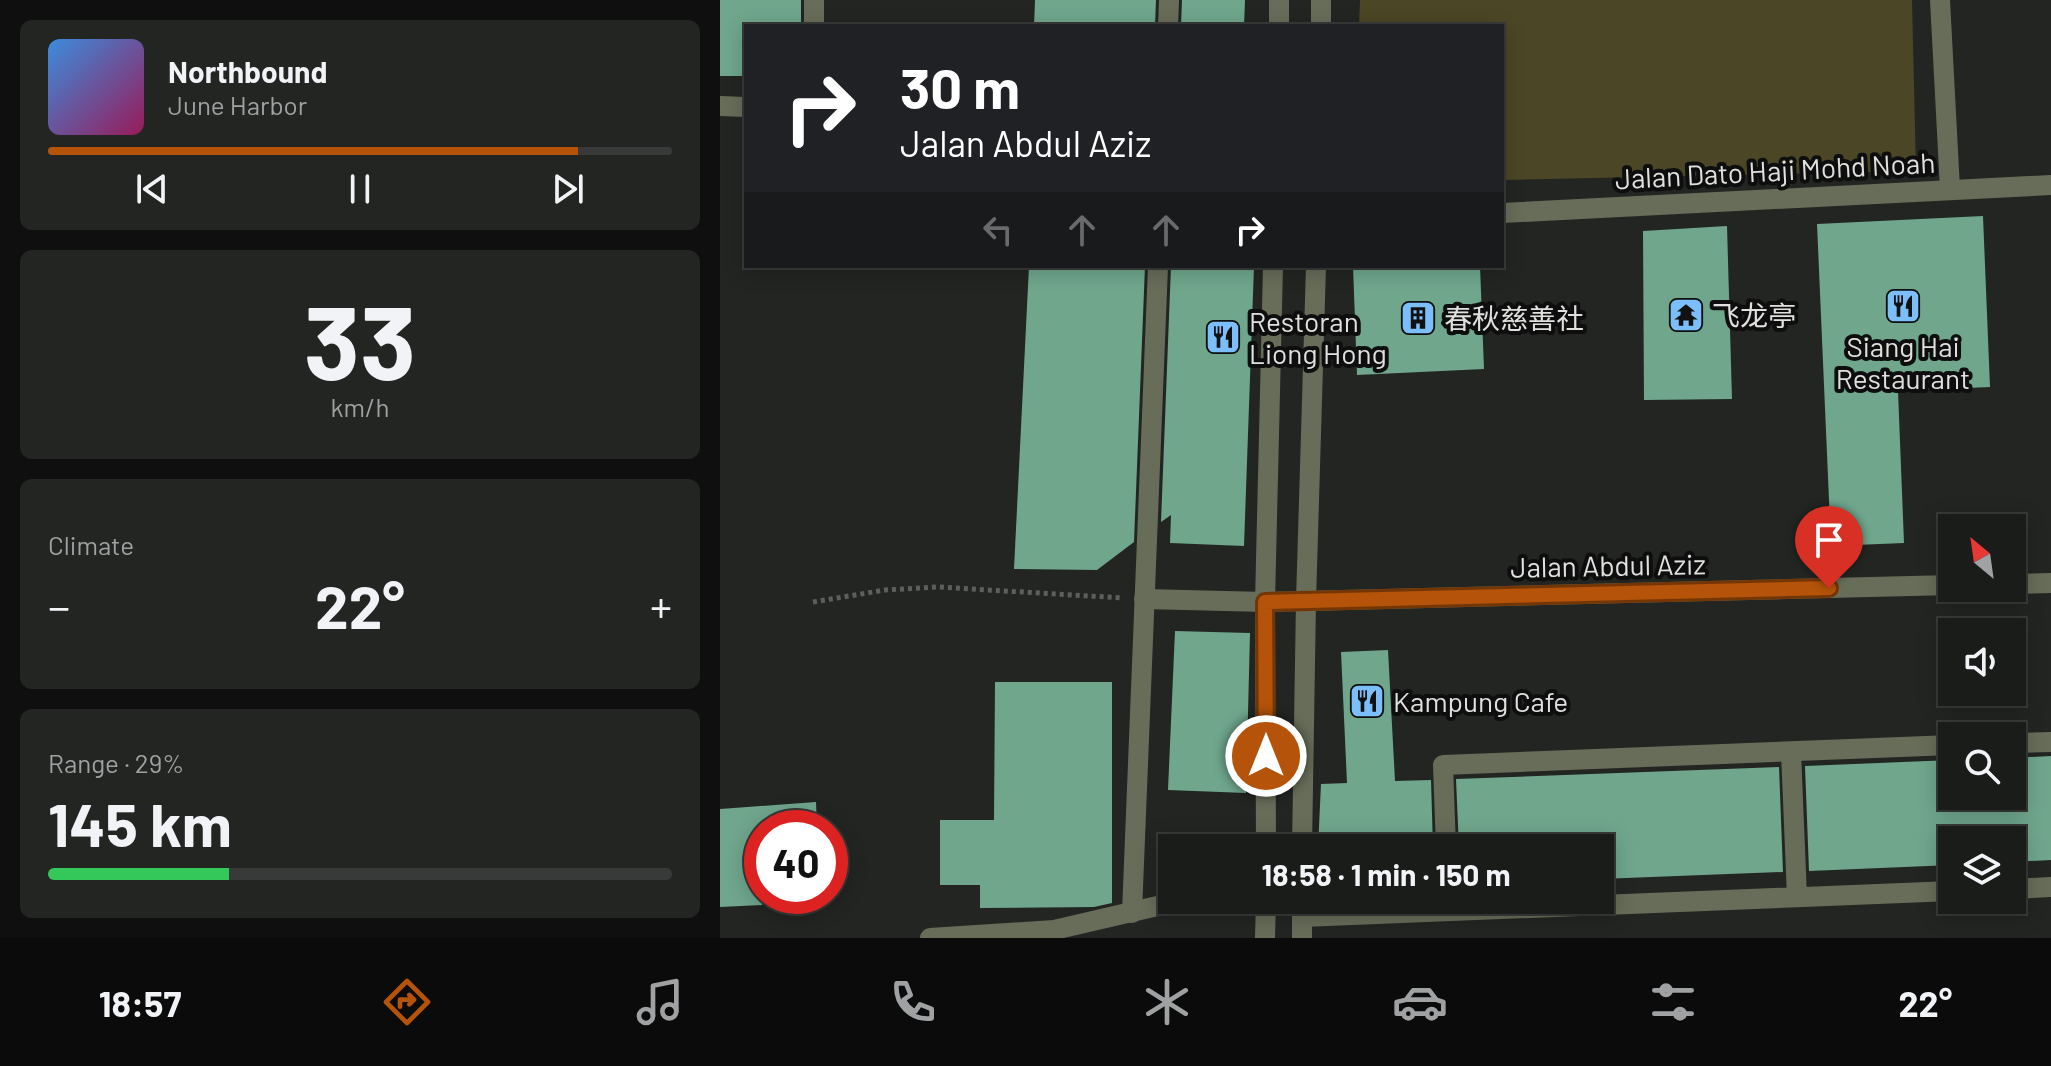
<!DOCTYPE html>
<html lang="en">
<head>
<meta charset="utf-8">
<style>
	body { margin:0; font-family:Barlow,"Noto Sans SC",sans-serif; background:#232523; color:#f1f3f6; height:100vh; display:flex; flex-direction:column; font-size:30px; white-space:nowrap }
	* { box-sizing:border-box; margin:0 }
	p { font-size:26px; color:#9fa1a2 }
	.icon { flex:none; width:44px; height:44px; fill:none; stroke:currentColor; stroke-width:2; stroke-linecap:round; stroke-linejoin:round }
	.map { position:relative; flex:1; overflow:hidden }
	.drawer { display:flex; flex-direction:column; gap:20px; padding:20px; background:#0e0f0e; width:720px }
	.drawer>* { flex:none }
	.guide { position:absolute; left:24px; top:24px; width:760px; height:244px; border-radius:0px; box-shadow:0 4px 20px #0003,0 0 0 2px #383a39; background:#202124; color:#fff; overflow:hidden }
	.needle { width:52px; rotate:331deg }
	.tools { position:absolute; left:1218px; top:514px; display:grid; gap:16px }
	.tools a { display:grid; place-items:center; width:88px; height:88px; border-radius:0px; background:#1a1c1a; box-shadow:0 4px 20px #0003,0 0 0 2px #383a39; font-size:40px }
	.speed { position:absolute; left:24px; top:810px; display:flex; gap:16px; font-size:40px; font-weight:700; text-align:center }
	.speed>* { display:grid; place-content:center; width:104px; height:104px; border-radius:50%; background:#1a1c1a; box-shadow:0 4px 20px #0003,0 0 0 2px #383a39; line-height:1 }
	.speed .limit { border:12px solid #d22; background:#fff; color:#111 }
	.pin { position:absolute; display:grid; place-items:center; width:68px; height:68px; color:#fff; margin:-82px -34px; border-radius:50% 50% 50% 0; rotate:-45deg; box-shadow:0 0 8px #0007 }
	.pin .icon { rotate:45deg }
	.me { position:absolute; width:88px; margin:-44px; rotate:0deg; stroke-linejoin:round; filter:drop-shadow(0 0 6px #0008) }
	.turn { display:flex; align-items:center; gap:28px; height:168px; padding:0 24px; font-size:36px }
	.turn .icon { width:104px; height:104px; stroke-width:2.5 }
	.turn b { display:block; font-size:56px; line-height:68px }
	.lanes { display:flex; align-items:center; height:76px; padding:0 24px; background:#0003; justify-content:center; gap:40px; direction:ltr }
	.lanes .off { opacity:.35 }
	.big { font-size:60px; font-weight:700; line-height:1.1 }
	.drawer .card { flex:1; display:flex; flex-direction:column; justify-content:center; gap:12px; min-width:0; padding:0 28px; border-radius:12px; background:#232523 }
	.drawer .dial { align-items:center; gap:0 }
	.dial b { font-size:104px; line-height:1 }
	.song { display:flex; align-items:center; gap:24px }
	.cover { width:96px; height:96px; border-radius:12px; background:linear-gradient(135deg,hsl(210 70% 55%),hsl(330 70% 35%)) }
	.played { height:8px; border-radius:4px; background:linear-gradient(90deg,#b45309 85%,#383a39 85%) }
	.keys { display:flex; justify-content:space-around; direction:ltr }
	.heat { display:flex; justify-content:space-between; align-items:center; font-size:44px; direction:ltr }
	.charge { height:12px; border-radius:6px; background:linear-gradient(90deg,#34c759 29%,#383a39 0) }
	.trip { position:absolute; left:438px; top:834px; width:456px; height:80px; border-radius:0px; background:#1a1c1a; box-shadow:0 4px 20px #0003,0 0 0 2px #383a39; font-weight:700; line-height:80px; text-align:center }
	.tab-bar { display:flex; height:128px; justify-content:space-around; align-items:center; background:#0a0b0a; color:#9fa1a2 }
	.tab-bar .icon { width:56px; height:56px }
	.tab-bar .current { color:#b45309 }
	.tab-bar b { font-size:36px; color:#f1f3f6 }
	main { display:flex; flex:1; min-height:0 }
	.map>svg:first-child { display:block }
</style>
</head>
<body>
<main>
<section class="drawer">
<div class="card">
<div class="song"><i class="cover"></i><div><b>Northbound</b><p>June Harbor</p></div></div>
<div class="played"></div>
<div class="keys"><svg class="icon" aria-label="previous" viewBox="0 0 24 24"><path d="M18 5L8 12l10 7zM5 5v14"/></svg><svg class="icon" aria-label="pause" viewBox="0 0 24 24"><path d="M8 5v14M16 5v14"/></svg><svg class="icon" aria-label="next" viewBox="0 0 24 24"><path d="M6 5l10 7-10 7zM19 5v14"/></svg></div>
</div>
<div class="card dial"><b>33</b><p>km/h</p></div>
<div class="card"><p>Climate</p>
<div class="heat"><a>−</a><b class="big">22°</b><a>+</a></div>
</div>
<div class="card"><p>Range · 29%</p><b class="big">145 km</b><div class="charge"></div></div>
</section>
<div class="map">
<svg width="1331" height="938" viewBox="0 0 1331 938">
	<rect width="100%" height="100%" fill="#232522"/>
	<!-- green -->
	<polygon fill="#4b4625" points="640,0 1192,0 1196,171 782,180 782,26 639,26"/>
	<!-- building -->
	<g fill="#6fa68c">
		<polygon points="0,0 81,0 81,26 26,26 26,76 0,76"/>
		<polygon points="315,0 436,0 435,26 314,26"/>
		<polygon points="462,0 525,0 524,26 461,26"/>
		<polygon points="1263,216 1270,387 1178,391 1184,543 1111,546 1097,224"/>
		<polygon points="1007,226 1012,399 924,400 923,231"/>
		<polygon points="309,266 425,266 414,542 377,570 294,569"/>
		<polygon points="451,266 534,266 524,546 450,543 451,515 441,522"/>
		<polygon points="633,266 760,266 764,369 637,375"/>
		<polygon points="455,631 530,633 526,793 448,790"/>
		<polygon points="668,650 675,781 711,780 713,848 598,848 601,784 627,783 621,652"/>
		<polygon points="275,682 392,682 392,903 374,907 260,908 260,885 220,885 220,820 274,820"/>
		<polygon points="1331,756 1331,860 1292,862 1292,840 1232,840 1232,865 1089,871 1085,766 1232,760 1232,796 1292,796 1292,758"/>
		<polygon points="1059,767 1063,872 880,879 880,848 739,848 736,779"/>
		<polygon points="96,802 97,828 42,828 42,905 0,907 0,809"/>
	</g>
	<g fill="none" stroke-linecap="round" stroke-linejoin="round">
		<!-- path -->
		<polyline stroke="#5d5f5c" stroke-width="5" stroke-dasharray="4 4" stroke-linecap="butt" points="93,602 165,590 218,587 403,598"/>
		<!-- minor -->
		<g stroke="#676d59" stroke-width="20">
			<polyline points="1220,0 1230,189"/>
			<polyline points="94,26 94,0"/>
			<polyline points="448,26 449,0"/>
			<polyline points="559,26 559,0"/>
			<polyline points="601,26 601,0"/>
			<polyline points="0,106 26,107"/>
			<polyline points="782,213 1331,185"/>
			<polyline points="1292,584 1331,583"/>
			<polyline points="424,599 545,602 1232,585"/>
			<polyline points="1292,743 1331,742"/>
			<polyline points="1071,752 1077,897"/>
			<polyline points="546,848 545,602 553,266"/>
			<polyline points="582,848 586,601 596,266"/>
			<polyline points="726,848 723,765 1232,745"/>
			<polyline points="1292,889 1331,887"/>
			<polyline points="412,913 438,266"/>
			<polyline points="582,917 1232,891"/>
			<polyline points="210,938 334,930 446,904 495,900 546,902"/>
			<polyline points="545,938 546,900"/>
			<polyline points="582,938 582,900"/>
		</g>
	</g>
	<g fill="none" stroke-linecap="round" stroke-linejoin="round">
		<!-- route casing -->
		<g stroke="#753606" stroke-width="20">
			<polyline id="route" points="546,756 545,602 1109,588"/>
		</g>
		<!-- route -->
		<use href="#route" stroke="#b45309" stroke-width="14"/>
	</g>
	<!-- icons -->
	<defs>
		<g id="restaurant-square" transform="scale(1.8)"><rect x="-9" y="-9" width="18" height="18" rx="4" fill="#7cbef9" stroke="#0d0e0d"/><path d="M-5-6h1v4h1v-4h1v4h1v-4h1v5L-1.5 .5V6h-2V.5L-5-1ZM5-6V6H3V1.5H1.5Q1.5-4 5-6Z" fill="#111"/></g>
		<g id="temple-square" transform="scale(1.8)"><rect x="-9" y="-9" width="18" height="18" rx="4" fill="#7cbef9" stroke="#0d0e0d"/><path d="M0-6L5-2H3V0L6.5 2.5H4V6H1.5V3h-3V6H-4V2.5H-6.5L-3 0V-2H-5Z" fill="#111"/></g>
		<g id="building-square" transform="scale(1.8)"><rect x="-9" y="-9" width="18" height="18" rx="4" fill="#7cbef9" stroke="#0d0e0d"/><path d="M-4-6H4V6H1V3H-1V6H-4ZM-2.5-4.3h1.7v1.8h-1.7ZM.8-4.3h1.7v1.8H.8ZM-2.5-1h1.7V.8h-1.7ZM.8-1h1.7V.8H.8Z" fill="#111"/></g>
	</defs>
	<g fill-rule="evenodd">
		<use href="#restaurant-square" x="1183" y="306"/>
		<use href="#temple-square" x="966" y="315"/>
		<use href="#building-square" x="698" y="318"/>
		<use href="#restaurant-square" x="503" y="337"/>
		<use href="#restaurant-square" x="647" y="701"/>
	</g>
	<g text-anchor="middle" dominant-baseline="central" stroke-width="8" stroke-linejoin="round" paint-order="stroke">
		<!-- street labels -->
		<g font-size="28" fill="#e0e1df" stroke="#0d0e0d">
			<text transform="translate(1055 170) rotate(-3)">Jalan Dato Haji Mohd Noah</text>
			<text transform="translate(888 565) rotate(-1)">Jalan Abdul Aziz</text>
		</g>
		<!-- poi labels -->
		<g font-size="28" fill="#e0e1df" stroke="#0d0e0d" text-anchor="start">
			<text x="992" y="315">飞龙亭</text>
			<text x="724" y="318">春秋慈善社</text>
			<text x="529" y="321">Restoran<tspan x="529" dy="32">Liong Hong</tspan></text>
			<text x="1183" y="346" text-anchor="middle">Siang Hai<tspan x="1183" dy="32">Restaurant</tspan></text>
			<text x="673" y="701">Kampung Cafe</text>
		</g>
	</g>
</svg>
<div class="tools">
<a><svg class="needle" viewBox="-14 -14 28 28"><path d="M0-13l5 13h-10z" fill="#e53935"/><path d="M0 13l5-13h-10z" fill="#9fa1a2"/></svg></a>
<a><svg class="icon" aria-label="sound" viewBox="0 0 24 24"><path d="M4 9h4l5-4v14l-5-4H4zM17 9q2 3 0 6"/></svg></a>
<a><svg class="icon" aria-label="search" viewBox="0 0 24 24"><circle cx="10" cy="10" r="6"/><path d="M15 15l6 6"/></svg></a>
<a><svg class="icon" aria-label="layers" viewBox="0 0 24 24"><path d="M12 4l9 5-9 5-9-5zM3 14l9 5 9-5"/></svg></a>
</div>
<div class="speed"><div class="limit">40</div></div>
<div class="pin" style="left:1109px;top:588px;background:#d93025"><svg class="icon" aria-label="arrive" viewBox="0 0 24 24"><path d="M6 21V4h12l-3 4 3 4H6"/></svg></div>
<svg class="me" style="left:546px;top:756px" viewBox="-20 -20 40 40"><circle r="17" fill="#b45309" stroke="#fff" stroke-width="3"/><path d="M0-11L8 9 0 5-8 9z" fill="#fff"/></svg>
<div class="trip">18:58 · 1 min · 150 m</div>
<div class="guide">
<div class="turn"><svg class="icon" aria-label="right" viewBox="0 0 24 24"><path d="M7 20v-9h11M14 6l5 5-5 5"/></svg><div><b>30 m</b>Jalan Abdul Aziz</div></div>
<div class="lanes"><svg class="icon off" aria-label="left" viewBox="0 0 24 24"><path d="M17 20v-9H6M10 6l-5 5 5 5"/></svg><svg class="icon off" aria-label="ahead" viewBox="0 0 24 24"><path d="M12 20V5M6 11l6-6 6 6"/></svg><svg class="icon off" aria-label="ahead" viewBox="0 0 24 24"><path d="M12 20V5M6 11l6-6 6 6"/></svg><svg class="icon" aria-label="right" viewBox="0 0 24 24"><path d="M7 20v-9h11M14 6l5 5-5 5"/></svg></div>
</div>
</div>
</main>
<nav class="tab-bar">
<b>18:57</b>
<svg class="icon current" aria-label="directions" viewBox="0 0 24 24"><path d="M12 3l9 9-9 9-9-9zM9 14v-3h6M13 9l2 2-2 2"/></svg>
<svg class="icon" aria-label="music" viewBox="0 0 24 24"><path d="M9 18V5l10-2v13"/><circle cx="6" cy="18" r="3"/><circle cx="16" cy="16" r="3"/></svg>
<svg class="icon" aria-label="phone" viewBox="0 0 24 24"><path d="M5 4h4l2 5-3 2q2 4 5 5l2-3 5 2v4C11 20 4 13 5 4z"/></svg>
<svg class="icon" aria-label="climate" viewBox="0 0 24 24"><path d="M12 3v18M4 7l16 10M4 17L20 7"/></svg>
<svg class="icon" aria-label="car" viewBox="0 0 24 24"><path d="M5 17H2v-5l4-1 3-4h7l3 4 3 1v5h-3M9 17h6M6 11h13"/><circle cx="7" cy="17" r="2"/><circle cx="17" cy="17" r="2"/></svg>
<svg class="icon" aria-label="filters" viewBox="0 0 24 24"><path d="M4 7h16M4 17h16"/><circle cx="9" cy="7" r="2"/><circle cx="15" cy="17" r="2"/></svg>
<b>22°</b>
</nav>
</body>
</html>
